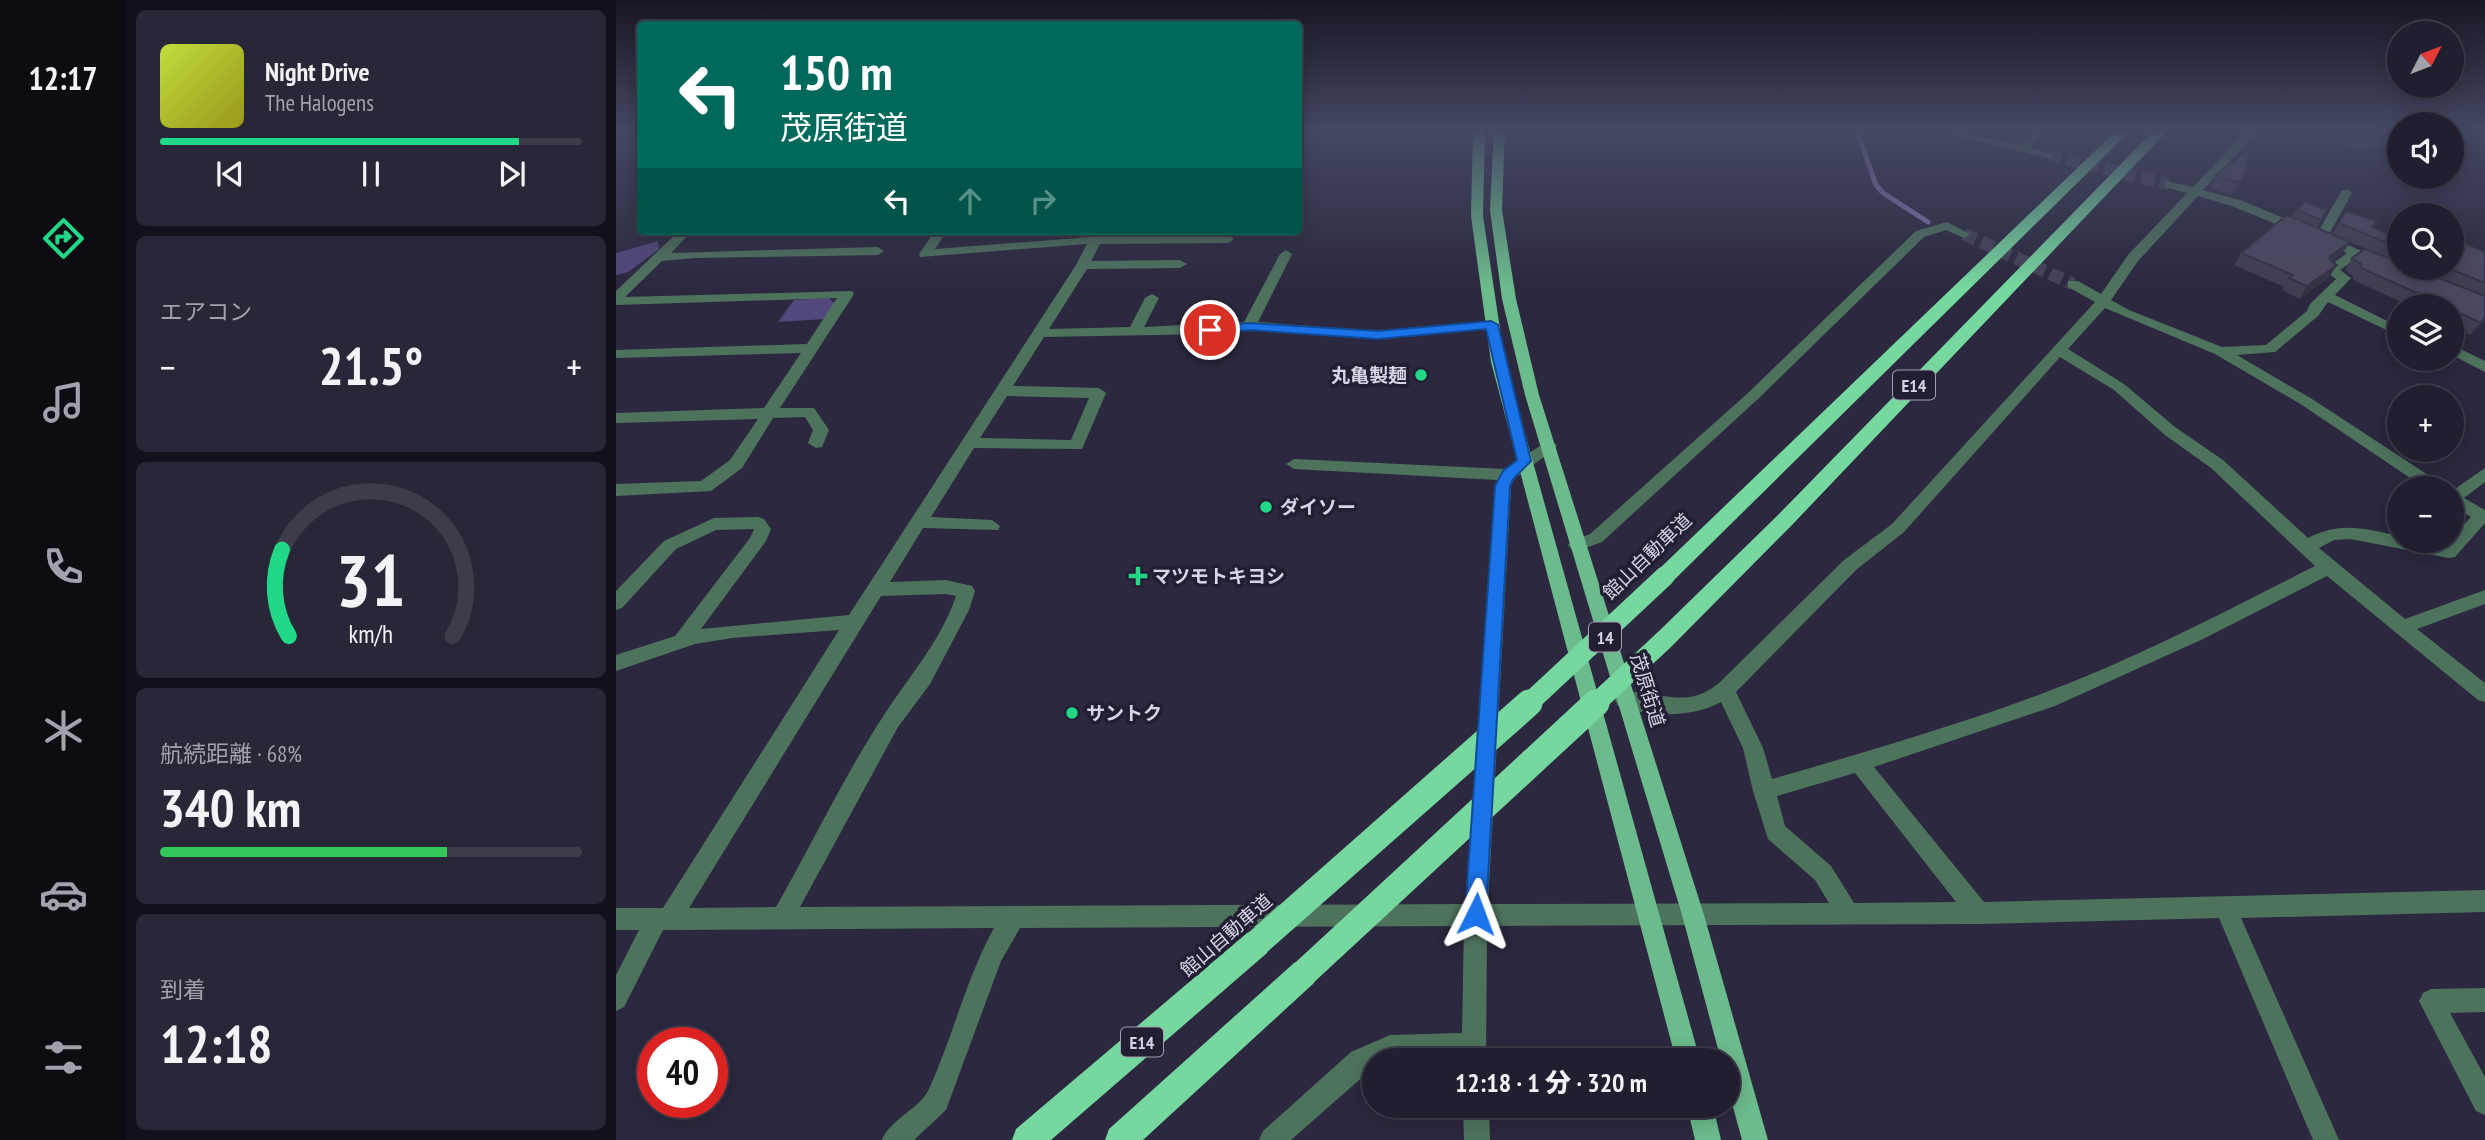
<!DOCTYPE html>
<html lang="ja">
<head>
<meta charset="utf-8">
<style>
	body { margin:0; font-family:"PT Sans Narrow","Noto Sans JP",sans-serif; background:#282737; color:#f1f3f6; height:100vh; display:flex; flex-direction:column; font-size:26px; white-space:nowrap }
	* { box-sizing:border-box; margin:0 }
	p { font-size:23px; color:#a2a2aa }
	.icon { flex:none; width:38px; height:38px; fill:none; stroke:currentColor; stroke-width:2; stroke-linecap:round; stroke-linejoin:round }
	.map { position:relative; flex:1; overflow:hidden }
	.side { display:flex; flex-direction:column; gap:10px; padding:10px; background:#12101a; width:490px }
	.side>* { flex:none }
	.top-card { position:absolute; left:21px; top:21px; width:665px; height:214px; border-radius:7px; box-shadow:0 4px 18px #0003,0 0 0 2px #3d3c4b; background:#00695c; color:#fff; overflow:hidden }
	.needle { width:46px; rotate:48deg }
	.fabs { position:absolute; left:1771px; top:21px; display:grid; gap:14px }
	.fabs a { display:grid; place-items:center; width:77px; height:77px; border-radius:50%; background:#201e2f; box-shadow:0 4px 18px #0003,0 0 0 2px #3d3c4b; font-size:35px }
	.speed { position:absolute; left:21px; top:1027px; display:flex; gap:14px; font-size:35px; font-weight:700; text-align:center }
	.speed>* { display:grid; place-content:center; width:91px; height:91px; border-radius:50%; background:#201e2f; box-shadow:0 4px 18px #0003,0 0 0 2px #3d3c4b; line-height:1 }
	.speed .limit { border:10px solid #d22; background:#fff; color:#111 }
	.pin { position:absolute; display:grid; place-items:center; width:60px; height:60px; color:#fff; margin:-30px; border:4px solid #fff; border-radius:50%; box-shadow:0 2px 7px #0007 }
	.me { position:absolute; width:77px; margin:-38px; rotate:3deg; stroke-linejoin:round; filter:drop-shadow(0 0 5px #0008) }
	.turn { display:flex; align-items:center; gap:24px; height:147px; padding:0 28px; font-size:32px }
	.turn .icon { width:91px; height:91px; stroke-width:2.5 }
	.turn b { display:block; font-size:49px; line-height:60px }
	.lanes { display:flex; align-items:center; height:66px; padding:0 28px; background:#0003; justify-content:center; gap:35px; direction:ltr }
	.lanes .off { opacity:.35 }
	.big { font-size:52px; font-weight:800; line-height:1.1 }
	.side .widget { flex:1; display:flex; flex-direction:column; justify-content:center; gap:10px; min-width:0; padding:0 24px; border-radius:10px; background:#282737 }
	.side .dial { align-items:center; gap:0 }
	.dial svg { height:182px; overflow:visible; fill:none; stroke:#3d3c4b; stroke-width:7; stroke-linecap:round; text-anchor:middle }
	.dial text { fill:#f1f3f6; stroke:none }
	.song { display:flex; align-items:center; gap:21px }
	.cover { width:84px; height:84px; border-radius:10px; background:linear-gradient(135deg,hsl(70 70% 55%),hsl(60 70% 35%)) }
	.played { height:7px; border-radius:4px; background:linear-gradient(90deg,#21d887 85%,#3d3c4b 85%) }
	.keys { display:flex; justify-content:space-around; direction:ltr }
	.heat { display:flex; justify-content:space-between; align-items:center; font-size:38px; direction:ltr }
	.charge { height:10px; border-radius:5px; background:linear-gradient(90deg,#34c759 68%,#3d3c4b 0) }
	.trip { position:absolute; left:746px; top:1048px; width:378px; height:70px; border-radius:35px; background:#201e2f; box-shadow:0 4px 18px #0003,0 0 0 2px #3d3c4b; font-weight:800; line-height:70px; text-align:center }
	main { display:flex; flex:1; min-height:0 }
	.menu { display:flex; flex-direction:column; width:126px; justify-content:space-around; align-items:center; background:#0d0c13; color:#a2a2aa }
	.menu .icon { width:49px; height:49px }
	.menu .on { color:#21d887 }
	.menu b { font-size:32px; color:#f1f3f6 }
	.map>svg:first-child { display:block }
</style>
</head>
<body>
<main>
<nav class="menu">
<b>12:17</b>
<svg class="icon on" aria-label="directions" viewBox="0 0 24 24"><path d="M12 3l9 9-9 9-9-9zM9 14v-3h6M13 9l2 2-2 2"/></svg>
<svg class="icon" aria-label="music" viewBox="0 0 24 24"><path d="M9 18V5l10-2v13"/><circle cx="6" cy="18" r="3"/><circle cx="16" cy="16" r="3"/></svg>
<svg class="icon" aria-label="phone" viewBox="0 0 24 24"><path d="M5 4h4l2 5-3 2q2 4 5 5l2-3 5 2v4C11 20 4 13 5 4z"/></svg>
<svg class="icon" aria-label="climate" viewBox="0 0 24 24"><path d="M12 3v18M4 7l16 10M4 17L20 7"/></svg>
<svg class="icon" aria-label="car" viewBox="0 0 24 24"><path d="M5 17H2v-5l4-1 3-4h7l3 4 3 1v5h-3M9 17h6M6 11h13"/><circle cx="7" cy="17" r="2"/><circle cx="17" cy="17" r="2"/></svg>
<svg class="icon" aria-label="filters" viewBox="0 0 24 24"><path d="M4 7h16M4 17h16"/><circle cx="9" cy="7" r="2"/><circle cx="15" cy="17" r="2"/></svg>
</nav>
<section class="side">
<div class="widget">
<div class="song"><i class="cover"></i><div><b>Night Drive</b><p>The Halogens</p></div></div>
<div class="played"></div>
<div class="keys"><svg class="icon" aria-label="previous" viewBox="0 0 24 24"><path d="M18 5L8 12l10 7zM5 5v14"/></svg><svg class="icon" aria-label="pause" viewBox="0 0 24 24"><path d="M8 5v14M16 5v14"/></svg><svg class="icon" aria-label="next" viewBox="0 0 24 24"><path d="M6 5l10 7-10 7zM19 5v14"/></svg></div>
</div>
<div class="widget"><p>エアコン</p>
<div class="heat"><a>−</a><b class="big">21.5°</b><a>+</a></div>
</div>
<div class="widget dial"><svg viewBox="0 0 100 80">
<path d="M14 69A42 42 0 1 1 86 69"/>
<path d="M14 69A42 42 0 0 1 11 31" stroke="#21d887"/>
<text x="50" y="56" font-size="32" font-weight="700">31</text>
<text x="50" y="72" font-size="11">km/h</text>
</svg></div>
<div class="widget"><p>航続距離 · 68%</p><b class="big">340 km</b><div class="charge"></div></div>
<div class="widget"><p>到着</p><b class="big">12:18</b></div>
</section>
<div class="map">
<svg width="1869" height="1140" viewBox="0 0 1869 1140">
	<rect width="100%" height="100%" fill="#2b283f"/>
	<!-- green -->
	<g fill="#52487c">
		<polygon points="42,241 43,249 12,272 0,275 0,253"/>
		<polygon points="213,298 219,304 209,319 162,322 178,300"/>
	</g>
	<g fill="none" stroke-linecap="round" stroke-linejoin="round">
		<!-- stream -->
		<polyline stroke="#8376b2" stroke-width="5" points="1240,128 1260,185 1267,193 1312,222"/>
		<!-- minor-tunnel -->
		<g stroke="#454258" stroke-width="13" stroke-dasharray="13 6" stroke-linecap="butt">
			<polyline points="1433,155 1553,184"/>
			<polyline points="1348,234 1457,284"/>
		</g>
		<!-- minor -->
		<g fill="#4e735d" fill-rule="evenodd">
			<polygon points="10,128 24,128 24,131 0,136 0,130"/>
			<polygon points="1308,128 1327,128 1404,145 1423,128 1434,128 1414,147 1439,155 1433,158"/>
			<path d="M1633,128H1645L1587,190L1624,200L1702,232L1726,190H1734L1736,193L1712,236L1770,262L1763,266L1741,258L1724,270L1735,278L1719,295L1783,327V336L1712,302L1702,316L1659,352L1621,355L1696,399L1826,484L1828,488H1809L1686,405L1599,354L1489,308L1452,349L1508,384L1559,427L1607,460L1692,538C1726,521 1748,529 1783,536V541L1829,545L1855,517L1836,506V491L1869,468V482L1848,498L1869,510V523L1839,557L1833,558L1734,539L1718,540L1703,548L1789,619L1869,590V604L1801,629L1869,683V702L1862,700L1711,576L1587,639L1439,706L1258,767L1368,902L1869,890V912L1625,918L1723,1140H1697L1603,918L1363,924L871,926L870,1060H846V1057L758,1060V1067L675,1140H643L647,1131L735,1052L774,1035L846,1033L848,926L404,928L385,961L330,1110L298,1140H266C275,1118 303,1110 313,1089C337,1036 350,979 378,928L47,930L8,1007L0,1011V975L23,930H0V908H47L223,630L116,638L79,644L0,671V655L59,636L134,538L138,529L100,530L60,549L6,608L0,610V591L48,541L98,518L142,517L148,519L155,529L150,541L85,629L233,615L460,265L471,244L304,257L303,254L319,231H331L319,249L475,237L478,231H490L488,236L612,235L618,239L612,243L484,244L475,261L564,260L571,264L564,268L471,269L433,329L514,327L529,298L536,294L543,298L528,327L628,322L664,254L670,250L676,254L642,322L762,331L875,321L882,325L875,329L762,339L633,330L594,334L428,337L397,386L483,388L490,393L466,449L358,448L315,517L376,520L384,526L382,530L307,528L274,582L330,580L356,586L359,591L353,610L314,684L282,727L184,907L849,904L879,486L882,480L678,469L670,464L678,459L889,469L933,440L941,445L939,449L899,478L895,486L872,904L1213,903L1199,880L1152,839L1137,791L1127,748L1105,702C1076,718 1034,717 1002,706L999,700L1002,694C1027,686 1056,704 1082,695C1089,693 1096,688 1102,684L1228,560L1276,524L1479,302L1452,287V281H1462L1485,294L1512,255L1571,193L1549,187V181L1577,187ZM1582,196L1616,206L1731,253L1708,270L1720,279L1694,304L1691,311L1650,345L1606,347L1513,310L1495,300L1522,261ZM1444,357L1498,390L1549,435L1595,468L1699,566C1610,611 1519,659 1425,694C1337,727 1246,753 1156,779L1147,748L1120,692L1240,570L1288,532ZM391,396L473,398L455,440L364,438ZM330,594L340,596C325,641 293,676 268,715C228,776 196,844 160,907L73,908L265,596ZM1239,773L1340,902L1238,903L1215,866L1169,826L1161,796Z"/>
			<polygon points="1331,222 1354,234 1348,238 1330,230 1308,237 1143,398 986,542 961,551 955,549 952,545 955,541 974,534 1133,392 1300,231"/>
			<polygon points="63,231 76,231 55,253 262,247 268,251 262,255 79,258 46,261 9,297 236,291 238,294 164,408 198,408 213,430 206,447 200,448 192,443 197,430 189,417 157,418 126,468 95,491 0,496 0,484 85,481 114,460 142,419 0,423 0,413 148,408 185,353 0,358 0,350 191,344 221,298 0,305 0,291"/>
			<polygon points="1836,345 1869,361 1869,372 1836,355"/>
			<polygon points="1869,988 1869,1012 1834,1013 1869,1077 1869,1115 1860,1111 1803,1001 1807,993 1815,989"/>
			<polygon points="847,1106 873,1106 874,1140 848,1140"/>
		</g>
		<!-- major -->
		<g fill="#6cbb8c" fill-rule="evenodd">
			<polygon points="857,128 869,128 867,216 889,362 1084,1060 1060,1060 875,362 855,216"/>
			<polygon points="878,128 889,128 886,210 900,299 923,395 1088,915 1152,1140 1126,1140 1111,1085 1111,1060 1105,1060 1066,915 909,395 886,299 874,210"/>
			<polygon points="1071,1106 1097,1106 1105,1140 1079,1140"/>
		</g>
		<!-- highway -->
		<g fill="#76d79f" fill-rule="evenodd">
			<polygon points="1503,128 1517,128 1056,582 1042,582 1038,576 1042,570"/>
			<polygon points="1540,128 1554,128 1176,525 1056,646 1048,649 1040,646 1037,640 1040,634 1162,515"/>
			<polygon points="641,929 651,933 655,943 651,953 435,1140 396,1140 400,1129 631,933"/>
			<polygon points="688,959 698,963 702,973 698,983 527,1140 489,1140 493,1129 678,963"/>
		</g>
		<!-- highway-bridge-far1 -->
		<g stroke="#76d79f" stroke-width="20">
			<polyline points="911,705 1049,576"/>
			<polyline points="978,705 1048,640"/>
		</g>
		<!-- highway-bridge -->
		<g stroke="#76d79f" stroke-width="27">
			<polyline points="641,943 913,703"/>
			<polyline points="688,973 980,703"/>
		</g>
	</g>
	<!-- wall -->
	<g fill="#403e53">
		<polygon points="1709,128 1783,128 1783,146 1738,150 1708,129"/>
		<polygon points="1635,148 1620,191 1615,195 1594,188 1600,175"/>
		<polygon points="1680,210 1711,210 1701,228 1716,234 1730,211 1761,221 1757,228 1783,239 1783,268 1836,268 1869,252 1869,321 1854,335 1836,326 1836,306 1788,306 1790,304 1737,280 1737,276 1729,270 1736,258 1753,250 1733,242 1726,254 1716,261 1721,265 1713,277 1684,299 1666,290 1668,287 1618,265 1625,253 1675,217"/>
	</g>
	<!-- shaded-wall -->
	<g fill="#343244">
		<polygon points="1627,178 1620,191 1615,195 1622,182"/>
		<polygon points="1734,242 1726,254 1706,268 1714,256"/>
		<polygon points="1721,265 1713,277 1684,299 1691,286"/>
		<polygon points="1869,318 1869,321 1854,335 1864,323"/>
	</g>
	<!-- building -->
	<g fill="#4b4861" stroke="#343244" stroke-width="2">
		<polygon points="1748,128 1769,128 1751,129"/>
		<polygon points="1635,148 1627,178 1622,182 1600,175"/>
		<polygon points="1689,202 1711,210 1705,220 1680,210"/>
		<polygon points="1730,211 1761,221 1756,227 1783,239 1783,248 1723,223"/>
		<polygon points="1671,215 1734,242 1714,256 1714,260 1721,265 1691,286 1673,278 1677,275 1625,253"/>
		<polygon points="1836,238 1869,252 1869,283 1832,268 1836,268"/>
		<polygon points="1749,249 1783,262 1783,268 1797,268 1869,296 1869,318 1864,323 1836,309 1836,306 1791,306 1788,305 1808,296 1745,268 1745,264 1736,258"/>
	</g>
	<!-- sky -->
	<linearGradient id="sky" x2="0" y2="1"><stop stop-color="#181623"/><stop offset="0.45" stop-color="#444863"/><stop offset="1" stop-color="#444863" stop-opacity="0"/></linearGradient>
	<rect width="1869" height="287" fill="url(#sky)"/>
	<!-- route -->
	<polygon fill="#1a73e8" stroke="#114b97" stroke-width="2" points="875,321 882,325 915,461 898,478 894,486 870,914 867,921 860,924 852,921 849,914 879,486 887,471 901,460 870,329 762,339 633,330 594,334 587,330 594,326 633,323 762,331"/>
	<!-- markers -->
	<g fill="#21d887" stroke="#221e34" stroke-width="2.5">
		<circle cx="805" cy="375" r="7"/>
		<circle cx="650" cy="507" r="7"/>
		<path d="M518.5 565.5h7v7h7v7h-7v7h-7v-7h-7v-7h7z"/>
		<circle cx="456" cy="713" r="7"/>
	</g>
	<g text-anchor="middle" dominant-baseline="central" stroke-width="7" stroke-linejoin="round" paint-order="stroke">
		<!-- shield labels -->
		<g fill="#221e34" stroke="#a09eaf" stroke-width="2">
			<rect x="1277" y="370.5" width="42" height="29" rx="5"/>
			<rect x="973" y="622.5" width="32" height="29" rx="5"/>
			<rect x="505" y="1027.5" width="42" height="29" rx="5"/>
		</g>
		<g font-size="18" font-weight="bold" fill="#d6d5e4">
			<text x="1298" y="385">E14</text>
			<text x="989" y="637">14</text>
			<text x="526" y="1042">E14</text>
		</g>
		<!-- poi labels -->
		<g font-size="19" font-weight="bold" fill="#d6d5e4" stroke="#221e34" text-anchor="start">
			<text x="791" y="375" text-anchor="end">丸亀製麺</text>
			<text x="664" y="507">ダイソー</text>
			<text x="536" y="576">マツモトキヨシ</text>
			<text x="470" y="713">サントク</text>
		</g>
		<!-- street labels -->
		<g font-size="19" fill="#d6d5e4" stroke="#221e34">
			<text transform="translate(1031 556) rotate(-44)">館山自動車道</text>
			<text transform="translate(1032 690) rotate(73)">茂原街道</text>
			<text transform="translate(610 935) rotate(-41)">館山自動車道</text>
		</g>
	</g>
</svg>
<div class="fabs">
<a><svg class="needle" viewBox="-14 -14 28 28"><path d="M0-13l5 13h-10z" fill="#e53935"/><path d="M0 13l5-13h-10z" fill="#a2a2aa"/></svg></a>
<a><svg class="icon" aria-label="sound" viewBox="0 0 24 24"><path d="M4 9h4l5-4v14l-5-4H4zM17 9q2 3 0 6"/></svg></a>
<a><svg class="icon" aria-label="search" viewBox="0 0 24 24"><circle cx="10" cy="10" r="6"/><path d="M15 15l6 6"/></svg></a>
<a><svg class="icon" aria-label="layers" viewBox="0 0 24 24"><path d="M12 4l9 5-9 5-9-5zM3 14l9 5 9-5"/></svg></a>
<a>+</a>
<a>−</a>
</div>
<div class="speed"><div class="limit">40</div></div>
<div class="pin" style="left:594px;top:330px;background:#d93025"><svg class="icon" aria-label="arrive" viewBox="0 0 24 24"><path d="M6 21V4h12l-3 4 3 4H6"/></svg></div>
<svg class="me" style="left:860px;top:914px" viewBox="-20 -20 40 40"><path d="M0-17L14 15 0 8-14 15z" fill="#1a73e8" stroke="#fff" stroke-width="4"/></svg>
<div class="trip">12:18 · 1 分 · 320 m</div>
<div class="top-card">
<div class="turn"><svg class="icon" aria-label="left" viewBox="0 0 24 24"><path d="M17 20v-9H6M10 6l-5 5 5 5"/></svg><div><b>150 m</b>茂原街道</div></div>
<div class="lanes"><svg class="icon" aria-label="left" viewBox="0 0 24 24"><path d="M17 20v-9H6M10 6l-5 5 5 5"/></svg><svg class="icon off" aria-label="ahead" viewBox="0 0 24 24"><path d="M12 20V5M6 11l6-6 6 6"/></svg><svg class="icon off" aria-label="right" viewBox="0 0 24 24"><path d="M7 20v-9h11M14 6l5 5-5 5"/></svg></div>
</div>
</div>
</main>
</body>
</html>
